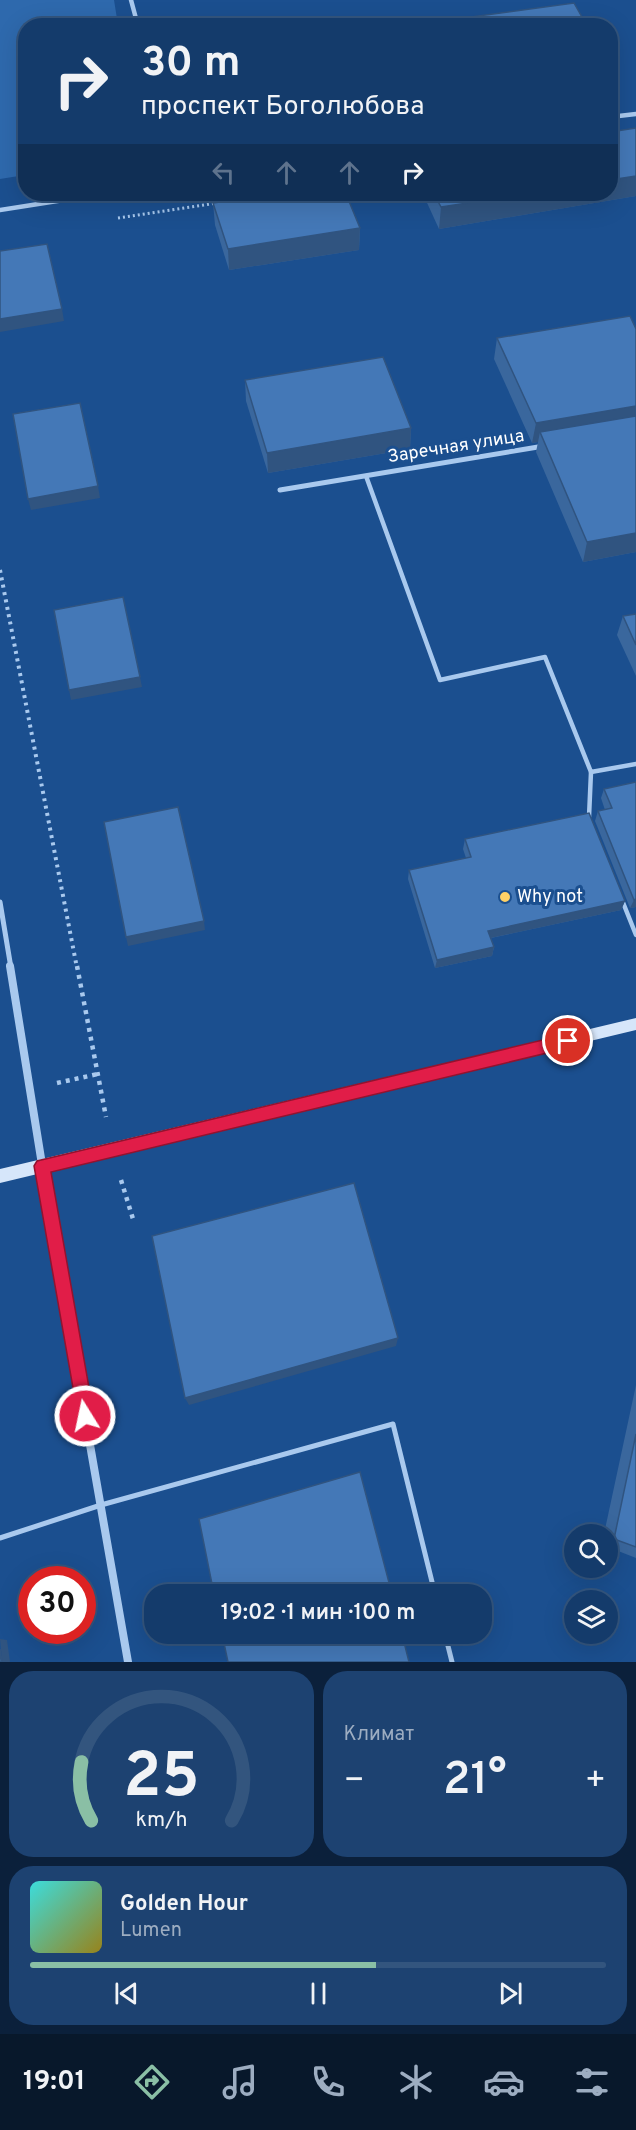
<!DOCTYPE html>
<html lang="ru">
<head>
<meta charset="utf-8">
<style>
	body { margin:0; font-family:Overpass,sans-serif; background:#1d4271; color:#f1f3f6; height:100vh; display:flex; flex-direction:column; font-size:22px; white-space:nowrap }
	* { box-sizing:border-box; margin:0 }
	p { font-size:20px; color:#9dadc1 }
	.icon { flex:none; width:33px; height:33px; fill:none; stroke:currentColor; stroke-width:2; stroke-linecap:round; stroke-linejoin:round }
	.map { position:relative; height:1662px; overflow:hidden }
	.sheet { display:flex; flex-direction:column; gap:9px; padding:9px; background:#0b203b; flex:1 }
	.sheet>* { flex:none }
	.hud { position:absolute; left:18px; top:18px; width:600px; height:183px; border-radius:24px; box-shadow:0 6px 24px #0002,0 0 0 2px #33557e; background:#143b6b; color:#f1f3f6; overflow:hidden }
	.buttons { position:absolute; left:564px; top:1524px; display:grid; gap:12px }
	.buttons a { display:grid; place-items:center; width:54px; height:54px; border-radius:50%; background:#143b6b; box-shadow:0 6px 24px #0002,0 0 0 2px #33557e; font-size:30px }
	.speed { position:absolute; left:18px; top:1566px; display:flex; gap:12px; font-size:30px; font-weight:700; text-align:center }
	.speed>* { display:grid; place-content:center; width:78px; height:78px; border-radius:50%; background:#143b6b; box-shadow:0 6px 24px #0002,0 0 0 2px #33557e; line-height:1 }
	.speed .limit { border:9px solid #d22; background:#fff; color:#111 }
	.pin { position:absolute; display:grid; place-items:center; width:51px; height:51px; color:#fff; margin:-26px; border:3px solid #fff; border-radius:50%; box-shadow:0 2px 6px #0007 }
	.me { position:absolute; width:66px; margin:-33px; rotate:350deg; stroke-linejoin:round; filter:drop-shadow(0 0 4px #0008) }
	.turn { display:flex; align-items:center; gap:21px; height:126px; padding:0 24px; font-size:27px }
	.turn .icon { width:78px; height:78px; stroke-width:2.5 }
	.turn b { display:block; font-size:42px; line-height:51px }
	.lanes { display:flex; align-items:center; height:57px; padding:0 24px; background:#0003; justify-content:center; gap:30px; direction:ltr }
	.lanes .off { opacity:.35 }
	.big { font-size:45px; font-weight:600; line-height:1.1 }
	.sheet .tile { flex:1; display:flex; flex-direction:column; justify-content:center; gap:9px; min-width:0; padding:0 21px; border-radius:24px; background:#1d4271 }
	.sheet .dial { align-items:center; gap:0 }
	.dial svg { height:156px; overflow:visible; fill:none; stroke:#33557e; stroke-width:7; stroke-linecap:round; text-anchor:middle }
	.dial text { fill:#f1f3f6; stroke:none }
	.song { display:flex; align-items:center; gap:18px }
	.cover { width:72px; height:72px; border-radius:9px; background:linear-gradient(135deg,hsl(180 70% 55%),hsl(50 70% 35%)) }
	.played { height:6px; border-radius:3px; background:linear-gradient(90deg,#8abfa5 60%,#33557e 60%) }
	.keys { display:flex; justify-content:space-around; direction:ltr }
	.heat { display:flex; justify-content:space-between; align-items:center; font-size:33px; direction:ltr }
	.sheet .tiles { flex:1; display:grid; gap:9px; grid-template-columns:1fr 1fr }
	.tile:last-child { grid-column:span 2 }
	.trip { position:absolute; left:144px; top:1584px; width:348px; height:60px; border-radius:24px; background:#143b6b; box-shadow:0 6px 24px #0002,0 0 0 2px #33557e; font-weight:600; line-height:60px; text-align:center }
	.menu { display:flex; height:96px; justify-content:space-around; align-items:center; background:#08182b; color:#9dadc1 }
	.menu .icon { width:42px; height:42px }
	.menu .current { color:#8abfa5 }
	.menu b { font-size:27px; color:#f1f3f6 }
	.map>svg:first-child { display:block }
</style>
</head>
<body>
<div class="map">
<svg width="636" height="1662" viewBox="0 0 636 1662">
	<rect width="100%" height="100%" fill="#1b4f8f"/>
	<!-- green -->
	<polygon fill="#2e69ad" points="0,0 114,0 118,25 26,26 25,175 0,179"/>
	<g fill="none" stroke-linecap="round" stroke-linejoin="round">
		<!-- path-far2 -->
		<polyline stroke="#a9c9ee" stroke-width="3" stroke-dasharray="2 3" stroke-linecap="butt" points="118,218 217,203"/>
		<!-- path-far1 -->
		<polyline stroke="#a9c9ee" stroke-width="4" stroke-dasharray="3 4.5" stroke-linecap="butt" points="0,570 77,968"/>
		<!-- path -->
		<g stroke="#a9c9ee" stroke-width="4.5" stroke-dasharray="4 5" stroke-linecap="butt">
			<polyline points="77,966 106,1117"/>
			<polyline points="57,1083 98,1074"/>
			<polyline points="121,1180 133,1219"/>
		</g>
		<!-- lane-far1 -->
		<g stroke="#a9c9ee" stroke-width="4.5">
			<polyline points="366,476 440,680 545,657 591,772 636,764"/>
			<polyline points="589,817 591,772"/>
			<polyline points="622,900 636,935"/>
		</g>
		<!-- lane -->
		<g stroke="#a9c9ee" stroke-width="5">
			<polyline points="0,1538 101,1505 393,1424 435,1594"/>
			<polyline points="445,1634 452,1662"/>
		</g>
		<!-- street-far2 -->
		<g stroke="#a9c9ee" stroke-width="4.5">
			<polyline points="131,0 138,26"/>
			<polyline points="610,117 636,114"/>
			<polyline points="0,210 102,194"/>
		</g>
		<!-- street-far1 -->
		<g stroke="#a9c9ee" stroke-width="5">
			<polyline points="280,490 544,446"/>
			<polyline points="0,902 11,968"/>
		</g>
		<!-- street -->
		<polyline stroke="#a9c9ee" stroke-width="8" points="10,966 54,1239 128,1662"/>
		<!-- secondary -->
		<polygon fill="#d6e6fa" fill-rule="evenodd" points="636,1018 636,1030 0,1183 0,1169"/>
	</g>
	<!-- wall -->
	<g fill="#3a679d">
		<polygon points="463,18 587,26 462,26"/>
		<polygon points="636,128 636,196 439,229 423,194 610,194 610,132"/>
		<polygon points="213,203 360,228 359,250 229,270 215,225"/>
		<polygon points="636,329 636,552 583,562 536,452 538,442 532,443 494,359 497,338"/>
		<polygon points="245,380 411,428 410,449 268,473 246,401"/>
		<polygon points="636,614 636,676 617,635 623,616"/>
		<polygon points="636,782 636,907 630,908 595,821 598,811 605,810 601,798 604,789"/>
		<polygon points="465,839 625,901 621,910 491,938 494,947 492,956 435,968 408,879 409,870 466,858 463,849"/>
		<polygon points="636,1385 636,1558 608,1547 608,1534 604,1534"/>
	</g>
	<!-- shaded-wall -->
	<g fill="#305480">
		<polygon points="636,176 636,196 439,229 441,207 526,194 610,194 610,180"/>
		<polygon points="360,228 359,250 229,270 228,249"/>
		<polygon points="62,309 64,321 0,332 0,319"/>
		<polygon points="636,406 636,423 540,432 538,442 532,443 536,423"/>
		<polygon points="411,428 410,449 268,473 267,453"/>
		<polygon points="98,486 100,498 31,510 28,499"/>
		<polygon points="636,533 636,552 583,562 587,542"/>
		<polygon points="140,677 142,687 71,700 69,690"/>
		<polygon points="636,899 636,907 630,908 634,900"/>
		<polygon points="625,901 621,910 486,939 488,931"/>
		<polygon points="204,921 205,930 128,946 126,937"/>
		<polygon points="494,947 492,956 435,968 437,960"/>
		<polygon points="398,1338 396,1346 189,1405 185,1398"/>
		<polygon points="0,1639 7,1640 10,1662 2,1662"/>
	</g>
	<!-- building -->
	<g fill="#4478b7" stroke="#305480" stroke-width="1.5">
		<polygon points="574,3 587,26 466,26 463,18"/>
		<polygon points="636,128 636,176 610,180 610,136 612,136 610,132"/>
		<polygon points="278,194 346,194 360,228 228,249 213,203"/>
		<polygon points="434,194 526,194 441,207"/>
		<polygon points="47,244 62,309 0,319 0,251"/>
		<polygon points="630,316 636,329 636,406 536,423 497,338"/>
		<polygon points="383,357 411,428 267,453 245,380"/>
		<polygon points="80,403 98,486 28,499 13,414"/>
		<polygon points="636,416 636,533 587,542 540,432"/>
		<polygon points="123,597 140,677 69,690 54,610"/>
		<polygon points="636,614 636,645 623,616"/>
		<polygon points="636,782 636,899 634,900 598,811 612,808 604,789"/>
		<polygon points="178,807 204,921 126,937 104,822"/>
		<polygon points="589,813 625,901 488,931 494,947 437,960 409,870 471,857 465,839"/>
		<polygon points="354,1183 398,1338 185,1398 152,1236"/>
		<polygon points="636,1434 636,1547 614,1539"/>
		<polygon points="360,1472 392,1594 214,1594 199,1519"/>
		<polygon points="222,1634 402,1634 409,1662 228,1662"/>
		<polygon points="0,1649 2,1662 0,1662"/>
	</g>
	<!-- route -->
	<polygon fill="#e11d48" stroke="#92132f" stroke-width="1.5" points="568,1034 573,1036 575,1041 573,1046 568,1048 51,1172 94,1416 91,1422 85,1425 79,1422 34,1166 37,1161"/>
	<!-- markers -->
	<circle fill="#ffd166" stroke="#1b4f8f" stroke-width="2" cx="505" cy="897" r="6"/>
	<g text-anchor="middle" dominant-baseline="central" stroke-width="6" stroke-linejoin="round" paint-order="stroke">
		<!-- street labels -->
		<g font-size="18" fill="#fff" stroke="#1b4f8f">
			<text transform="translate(456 447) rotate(-9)">Заречная улица</text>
		</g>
		<!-- poi labels -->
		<g font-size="18" fill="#fff" stroke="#1b4f8f" text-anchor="start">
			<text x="517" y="897">Why not</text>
		</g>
	</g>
</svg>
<div class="buttons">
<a><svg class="icon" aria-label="search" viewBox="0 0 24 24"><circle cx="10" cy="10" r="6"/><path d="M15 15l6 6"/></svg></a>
<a><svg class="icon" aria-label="layers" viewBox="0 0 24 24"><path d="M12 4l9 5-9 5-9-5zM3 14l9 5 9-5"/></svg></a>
</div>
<div class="speed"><div class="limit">30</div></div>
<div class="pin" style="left:568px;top:1041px;background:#d93025"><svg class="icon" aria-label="arrive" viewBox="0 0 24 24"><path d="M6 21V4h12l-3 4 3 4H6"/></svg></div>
<svg class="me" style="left:85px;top:1416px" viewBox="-20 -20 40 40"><circle r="17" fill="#e11d48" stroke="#fff" stroke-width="3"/><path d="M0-11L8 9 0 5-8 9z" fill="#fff"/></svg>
<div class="trip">19:02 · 1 мин · 100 m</div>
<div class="hud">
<div class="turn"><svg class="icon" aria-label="right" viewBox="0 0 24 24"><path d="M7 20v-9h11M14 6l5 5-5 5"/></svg><div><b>30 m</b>проспект Боголюбова</div></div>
<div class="lanes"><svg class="icon off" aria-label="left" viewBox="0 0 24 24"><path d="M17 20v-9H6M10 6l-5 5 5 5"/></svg><svg class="icon off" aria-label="ahead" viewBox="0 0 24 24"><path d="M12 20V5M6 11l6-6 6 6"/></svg><svg class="icon off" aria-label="ahead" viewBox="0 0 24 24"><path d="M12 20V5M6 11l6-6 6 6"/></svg><svg class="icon" aria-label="right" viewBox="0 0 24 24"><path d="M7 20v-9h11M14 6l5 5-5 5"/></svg></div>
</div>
</div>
<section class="sheet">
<div class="tiles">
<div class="tile dial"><svg viewBox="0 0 100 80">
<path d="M14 69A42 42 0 1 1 86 69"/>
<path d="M14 69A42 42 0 0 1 9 39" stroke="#8abfa5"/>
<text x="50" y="56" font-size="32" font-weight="700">25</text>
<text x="50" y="72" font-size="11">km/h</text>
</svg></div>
<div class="tile"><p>Климат</p>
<div class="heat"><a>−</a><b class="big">21°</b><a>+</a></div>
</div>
<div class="tile">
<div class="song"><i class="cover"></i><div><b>Golden Hour</b><p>Lumen</p></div></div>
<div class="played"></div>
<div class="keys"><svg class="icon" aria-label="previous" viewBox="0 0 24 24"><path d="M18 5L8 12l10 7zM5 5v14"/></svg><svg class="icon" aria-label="pause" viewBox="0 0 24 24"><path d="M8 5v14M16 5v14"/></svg><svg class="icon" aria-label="next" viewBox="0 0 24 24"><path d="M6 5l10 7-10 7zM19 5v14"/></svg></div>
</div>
</div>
</section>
<nav class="menu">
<b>19:01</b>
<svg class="icon current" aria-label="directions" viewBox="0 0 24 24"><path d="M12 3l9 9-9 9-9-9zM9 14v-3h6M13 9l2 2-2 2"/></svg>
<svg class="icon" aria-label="music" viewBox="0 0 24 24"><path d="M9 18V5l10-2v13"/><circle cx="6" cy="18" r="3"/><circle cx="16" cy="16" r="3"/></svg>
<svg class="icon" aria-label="phone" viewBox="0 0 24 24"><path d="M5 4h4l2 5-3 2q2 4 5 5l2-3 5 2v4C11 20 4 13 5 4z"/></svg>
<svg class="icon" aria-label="climate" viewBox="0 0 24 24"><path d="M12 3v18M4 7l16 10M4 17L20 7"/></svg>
<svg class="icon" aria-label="car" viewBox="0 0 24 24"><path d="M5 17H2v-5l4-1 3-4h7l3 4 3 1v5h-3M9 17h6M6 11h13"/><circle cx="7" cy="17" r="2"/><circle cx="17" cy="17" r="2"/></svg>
<svg class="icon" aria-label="filters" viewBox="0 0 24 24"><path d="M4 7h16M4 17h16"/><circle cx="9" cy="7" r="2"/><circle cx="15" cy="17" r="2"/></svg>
</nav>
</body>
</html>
